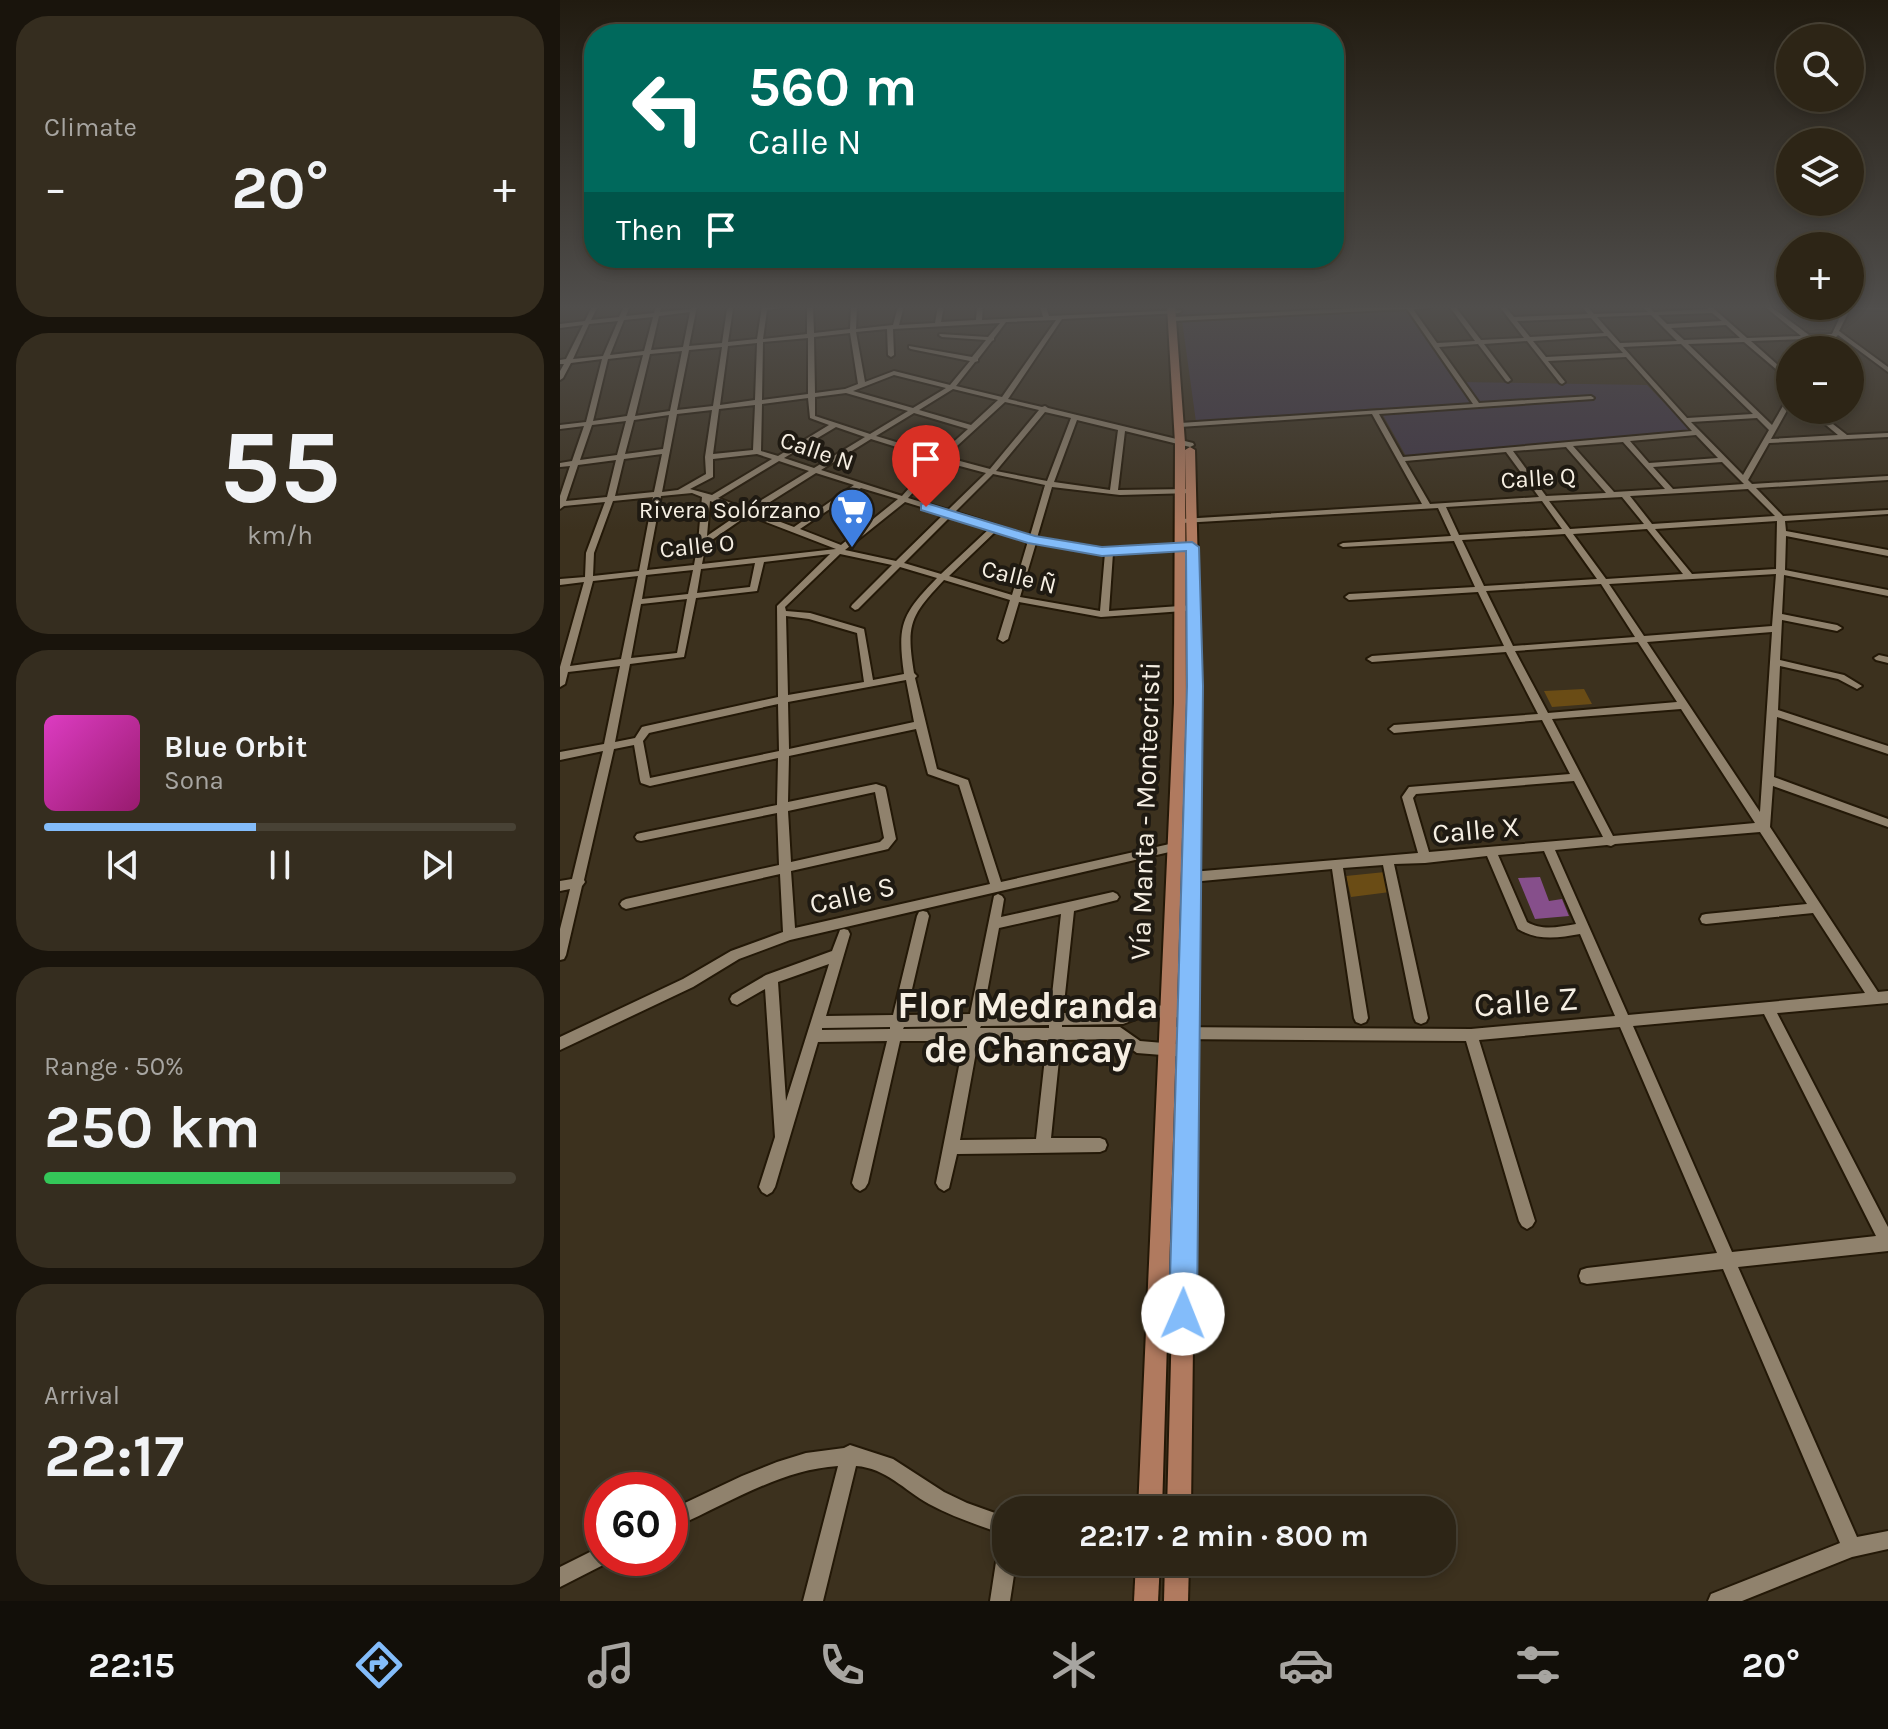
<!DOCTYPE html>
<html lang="en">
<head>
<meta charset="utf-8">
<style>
	body { margin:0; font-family:Karla,sans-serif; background:#352d1f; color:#f1f3f6; height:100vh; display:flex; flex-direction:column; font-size:30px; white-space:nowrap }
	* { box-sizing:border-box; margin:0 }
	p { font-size:26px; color:#a7a5a1 }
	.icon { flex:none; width:44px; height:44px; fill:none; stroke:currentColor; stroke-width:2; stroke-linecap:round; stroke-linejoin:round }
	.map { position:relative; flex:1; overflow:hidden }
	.side { display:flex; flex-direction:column; gap:16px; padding:16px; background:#19140c; width:560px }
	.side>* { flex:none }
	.guide { position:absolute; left:24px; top:24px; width:760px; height:244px; border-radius:32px; box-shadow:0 4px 12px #0003,0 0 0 2px #484235; background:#00695c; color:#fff; overflow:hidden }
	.tools { position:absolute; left:1216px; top:24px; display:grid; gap:16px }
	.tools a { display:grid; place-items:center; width:88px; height:88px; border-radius:50%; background:#2d2516; box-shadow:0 4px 12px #0003,0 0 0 2px #484235; font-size:40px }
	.speed { position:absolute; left:24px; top:1472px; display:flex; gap:16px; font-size:40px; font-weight:700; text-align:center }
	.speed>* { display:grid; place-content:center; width:104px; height:104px; border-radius:50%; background:#2d2516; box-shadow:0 4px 12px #0003,0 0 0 2px #484235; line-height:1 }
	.speed .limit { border:12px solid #d22; background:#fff; color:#111 }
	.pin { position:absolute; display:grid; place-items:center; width:68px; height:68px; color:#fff; margin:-82px -34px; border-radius:50% 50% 50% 0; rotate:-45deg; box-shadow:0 0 8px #0007 }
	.pin .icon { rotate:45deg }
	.me { position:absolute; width:88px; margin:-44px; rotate:1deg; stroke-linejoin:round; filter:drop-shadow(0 0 6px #0008) }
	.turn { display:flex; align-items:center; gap:28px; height:168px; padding:0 32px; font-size:36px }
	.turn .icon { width:104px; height:104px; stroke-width:2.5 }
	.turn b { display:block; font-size:56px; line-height:68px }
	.then { display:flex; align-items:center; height:76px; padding:0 32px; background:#0003; gap:16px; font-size:30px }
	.big { font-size:60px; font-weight:700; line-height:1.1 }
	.side .widget { flex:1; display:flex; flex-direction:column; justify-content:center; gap:12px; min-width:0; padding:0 28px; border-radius:32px; background:#352d1f }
	.side .dial { align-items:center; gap:0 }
	.dial b { font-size:104px; line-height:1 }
	.song { display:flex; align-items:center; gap:24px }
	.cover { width:96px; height:96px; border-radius:12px; background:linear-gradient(135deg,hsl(310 70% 55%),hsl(320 70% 35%)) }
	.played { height:8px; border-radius:4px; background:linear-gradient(90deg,#83bcfa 45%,#484235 45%) }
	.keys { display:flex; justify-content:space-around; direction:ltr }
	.heat { display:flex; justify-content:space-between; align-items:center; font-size:44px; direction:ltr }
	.charge { height:12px; border-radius:6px; background:linear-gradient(90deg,#34c759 50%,#484235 0) }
	.trip { position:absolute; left:432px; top:1496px; width:464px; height:80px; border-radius:32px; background:#2d2516; box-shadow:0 4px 12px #0003,0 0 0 2px #484235; font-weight:700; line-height:80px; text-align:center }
	.tab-bar { display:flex; height:128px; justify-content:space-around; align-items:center; background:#120f09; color:#a7a5a1 }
	.tab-bar .icon { width:56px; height:56px }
	.tab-bar .active { color:#83bcfa }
	.tab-bar b { font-size:36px; color:#f1f3f6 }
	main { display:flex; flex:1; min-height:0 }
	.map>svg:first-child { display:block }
</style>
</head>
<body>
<main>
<section class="side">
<div class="widget"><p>Climate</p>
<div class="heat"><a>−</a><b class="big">20°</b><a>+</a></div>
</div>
<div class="widget dial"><b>55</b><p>km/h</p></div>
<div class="widget">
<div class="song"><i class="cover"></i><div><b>Blue Orbit</b><p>Sona</p></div></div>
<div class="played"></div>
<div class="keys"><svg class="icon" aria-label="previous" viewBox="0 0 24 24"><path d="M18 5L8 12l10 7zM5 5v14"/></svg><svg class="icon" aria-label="pause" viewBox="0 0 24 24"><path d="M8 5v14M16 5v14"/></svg><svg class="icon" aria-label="next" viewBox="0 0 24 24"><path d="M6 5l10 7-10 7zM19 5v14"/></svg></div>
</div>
<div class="widget"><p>Range · 50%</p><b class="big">250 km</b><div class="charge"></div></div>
<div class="widget"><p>Arrival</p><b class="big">22:17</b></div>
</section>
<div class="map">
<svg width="1328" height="1601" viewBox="0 0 1328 1601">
	<rect width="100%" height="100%" fill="#3c311e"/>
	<!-- industrial -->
	<polygon fill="#403646" points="620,306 794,306 797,310 846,308 899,382 1087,385 1132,432 846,456 819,408 636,422"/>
	<!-- green -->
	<g fill="#6a4c15">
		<polygon points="1024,689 1032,704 992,707 984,691"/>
		<polygon points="825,872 830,892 791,897 786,876"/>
	</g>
	<!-- building -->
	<polygon fill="#864f8b" points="980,877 989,901 1002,899 1009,916 975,919 958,878"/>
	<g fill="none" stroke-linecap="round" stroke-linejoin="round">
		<!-- minor casing -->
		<g stroke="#231807" stroke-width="4">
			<g id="minor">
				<path d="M32,306H38L31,320L59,317L64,306H70L66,316L94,313L96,306H102L100,312L131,309V306H137L129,346L162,343L167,309L170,307L173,309L168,342L197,339L202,306H233L207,310L203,339L247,334V306H253L254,333L290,329L291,306H297L296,329L333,325L338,306H344L339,325L375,323L378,306H384L381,322L416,320L417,306H423L422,320L483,317L480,306H486L489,316L621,310L622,311L619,313L502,319L448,399L482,407L485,406L488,408L633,443L634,445L630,447L565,431L558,490L630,489H633V493L560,495L492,487L477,538L542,548L631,545L632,547L628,549L553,553L549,611L634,605L637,606V610L541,617L459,602L448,639L443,642L438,639L450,600L384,580C350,616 346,624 354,673L357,676L355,678L377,769L408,780L409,783L441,882L614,843L618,844L620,847L618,850L230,940L179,959L133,987L0,1050V1037L123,979L171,951L223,932L220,874L66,909L62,907L60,904L62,901L66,899L219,865L217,813L81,841L77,840L75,837L77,834L81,833L217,805L218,758L90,786L81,783L80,780L74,745L54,749L24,880L25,882L22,886L6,955L4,959L0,960V929L10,889L0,891V881L12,879L43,751L0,760V752L44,744L60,666L8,672L5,684L0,687V667L24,582L0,585V579L25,577L26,553L45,502L4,506L0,509V496L10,466L0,467V463L12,461L24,426L0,429V425L26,422L42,359L11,363L3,378L0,380V371L4,364H0V360L6,359L23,325L0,328V324L25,321ZM130,312L123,347L91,350L99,316ZM93,317L84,351L50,355L64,320ZM496,320L442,397L396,386L415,362L418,361V359L432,341L434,340V338L446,322ZM58,321L43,356L13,359L29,324ZM440,323L428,337L380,334L379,335L382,337L426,340L412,357L349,346V348L351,349L410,361L390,385L334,371L305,382L296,332L327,329L328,355L331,357L334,355L333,329ZM290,333L298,384L285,389L255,393L254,337ZM248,338V394L202,400L203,342ZM197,343L195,400L160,405L168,346ZM162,347L153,406L117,410L129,350ZM122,351L110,411L75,416L90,354ZM83,355L67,416L33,421L48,359ZM334,375L386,388L353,408L293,391ZM393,389L438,400L411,425L359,410ZM286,393L348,411L310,434L255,416V397ZM248,398L250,418L269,425L218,456L201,451L202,404ZM445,402L479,410L430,469L385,457ZM195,405L193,450L153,454L159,409ZM152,410L145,457L146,474L118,490L102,492L117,414ZM485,412L511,418L487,481L436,471ZM354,413L408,429L379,455L316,436ZM109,415L103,449L65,454L74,420ZM517,420L558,430L550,490L494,482ZM66,421L57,455L20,460L32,425ZM276,427L305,437L254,468L224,458ZM311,439L375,459L342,496L261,470ZM102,454L94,492L55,496L64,459ZM197,454L212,459L152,495L130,489L153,477V459ZM56,460L47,497L6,501L18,465ZM219,461L249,471L187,509L158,498ZM381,461L426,473L388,510L348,498ZM256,473L294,485L234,527L194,512ZM433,474L485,485L470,536L395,512ZM301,488L338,499L281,545L240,529ZM132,493L142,497L138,543L134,565L87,570L101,496ZM93,497L79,571L33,576L34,553L53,501ZM150,501L182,512L147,536ZM345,502L384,514L336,561L285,550ZM188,515L276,549L142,564L146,544ZM391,516L429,529L381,574L344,563ZM436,531L468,541L452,595L389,576ZM476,543L545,553L540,611L460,597ZM270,554L217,606L218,697L86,726L82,727L75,738L55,742L70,664L124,657L136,598L197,591L204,562ZM280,554L332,565L292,605L291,607L295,610L298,609L340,567L377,578C342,614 337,624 344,674L313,680L304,629L250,613L226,611L225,607ZM195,563L190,587L137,593L141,569ZM133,570L128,594L82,599L86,575ZM78,576L61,659L10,666L33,581ZM127,599L117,653L71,658L81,604ZM226,616L249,619L297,633L304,682L228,695ZM346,680L354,722L229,749L228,702ZM218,704L219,751L90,778L83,741L89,733ZM356,729L368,774L399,785L430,884L235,928L231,871L324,850L328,849L336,839L326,790L325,787L316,784L228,802L229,756ZM315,792L324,838L320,842L231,862L228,811Z"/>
				<path d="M839,306H872L869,308L853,309L877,343L915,341L889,306H895L921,340L964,338L939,306H945L954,317L1028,314L1021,306H1027L1034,314L1088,312L1082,306H1088L1094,312L1148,309L1145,306H1151L1187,338L1241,336L1204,306H1210L1249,335L1272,334L1285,306H1328V310L1290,309L1279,331L1328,367V372L1278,335L1273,340L1270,338L1253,339L1267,350H1260L1246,339L1191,341L1230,376V381L1184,342L1128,344L1212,425L1227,399L1230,397V405L1211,439L1278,435L1248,410H1255L1287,435L1328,433V437L1209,443L1188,480L1192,484L1328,476V480L1196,488L1223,516L1328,510V514L1225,521L1226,531L1328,550V556L1226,536L1225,570L1328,590V596L1224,575L1222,614L1277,625L1282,628L1277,631L1222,620L1220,660L1284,675L1302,686L1297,689L1278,679L1220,666L1218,710L1328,746V754L1217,717L1214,777L1328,819V827L1213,786L1210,827L1318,992L1328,991V1003L1217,1013L1328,1227V1251L1178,1267L1297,1537L1328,1531V1549L1292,1557L1182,1601H1148L1151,1594L1280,1543L1163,1269L1027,1284L1021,1282L1019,1276L1021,1270L1027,1268L1157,1253L1060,1027L919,1040L975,1221L972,1226L967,1229L962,1226L959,1221L906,1041L607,1039L602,1037L600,1033L602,1029L607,1027L911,1029L1055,1016L1020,934C998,938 978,941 958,929L927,856L865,863L834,864L868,1018L866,1022L861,1024L856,1022L854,1018L823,865L783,868L808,1018L806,1022L801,1024L796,1022L794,1018L772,869L631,882L627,880L625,877L627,874L631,872L858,853L842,797L849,787L1010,774L982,720L834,733L829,729L834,725L978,714L946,652L812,662L807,659L812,656L944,646L918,592L789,600L785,597L789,594L915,587L894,541L783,547L779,545L783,543L891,536L878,508L622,523L618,521L622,519L862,504L812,414L620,427L616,425L620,423L913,404L847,309L613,321L610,319L613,317ZM1152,313L1162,321L1107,324L1098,315ZM1091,315L1117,341L1060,343L1037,317ZM1031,318L1044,333L970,337L957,321ZM1166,325L1180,338L1124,340L1111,328ZM1047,336L1063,353L986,357L973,341ZM967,341L1000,383L1002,384L1005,382L988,361L1066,357L1132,431L843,457L819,414L1033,399L1034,398L1031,396L919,403L879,347L918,344L946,381L948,382L951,380L924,344ZM1121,344L1193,414L1127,418L1063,347ZM1197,418L1209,430L1183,475L1131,422ZM1136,435L1158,458L1089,463L1070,441ZM1063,442L1105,489L1054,492L1013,446ZM1006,447L1046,493L986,496L953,451ZM946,452L979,497L870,504L845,461ZM1162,462L1184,484L1113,489L1093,467ZM1188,489L1215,516L1092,524L1070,496ZM1062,497L1084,524L1010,529L989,501ZM982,501L1002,529L899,535L886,507ZM1217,521L1216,569L1132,574L1095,529ZM1087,529L1123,574L1046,579L1013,534ZM1005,534L1037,579L924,586L902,540ZM1216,574L1212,626L1084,636L1049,584ZM1041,584L1075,637L953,646L926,591ZM1212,632L1200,812L1087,642ZM1078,642L1117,702L988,713L955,651ZM1121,709L1195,823L1053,836L992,719ZM1014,781L1043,837L869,852L853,798L856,794ZM1200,832L1247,904L1146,914L1142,915L1140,919L1142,923L1146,924L1253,913L1305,993L1068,1015L995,850L1047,845L1051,846L1055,844ZM984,851L1016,924C999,927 982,931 967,922L938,855ZM1204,1014L1316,1236L1172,1252L1073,1026Z"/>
				<polygon points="1319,655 1328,657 1328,663 1316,660 1314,658"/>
				<path d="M553,892L557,894L559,897L557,900L514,911L503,1013L563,1012L579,1006L628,1005L633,1007L635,1011L633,1015L628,1017L579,1018L563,1024L502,1025V1027H560L580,1041L627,1045L632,1047L634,1051L632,1055L627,1057L577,1053L557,1039L501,1040L491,1138H540L545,1140L547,1145L545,1150L540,1152L397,1154L389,1188L384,1191L379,1188L376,1183L404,1041H340L308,1183L305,1188L300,1191L295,1188L292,1183L327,1041L258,1042L215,1187L212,1192L207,1195L202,1192L199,1187L215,1137L205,989L177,1005L172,1003L170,999L172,995L206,975L272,951L280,930L284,929L288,930L290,934L266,1016L333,1015L357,916L359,912L363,911L367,912L369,916L346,1015L410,1014L434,896L438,894L442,896L444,899L441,917ZM501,914L490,1013L423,1014L439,928ZM269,964L226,1101L218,982ZM489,1025V1028H420L421,1026ZM407,1026V1028L343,1029L344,1027ZM330,1027V1029L262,1030V1028ZM487,1040L476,1139L400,1140L418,1041Z"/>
				<path d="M290,1445L333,1459L384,1492L407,1503L446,1517V1535C420,1526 393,1517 369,1504C344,1490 326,1468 296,1466L263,1601H243L278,1466C217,1470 165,1506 110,1529V1510L182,1476L217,1462L246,1453L284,1448Z"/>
				<polygon points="42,1546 42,1558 50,1558 49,1562 0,1587 0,1567"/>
				<polygon points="446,1552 446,1562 456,1562 450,1601 430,1601 436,1562 439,1555"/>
			</g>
		</g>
		<!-- major casing -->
		<g stroke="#231807" stroke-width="4">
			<g id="major">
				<polygon points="607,306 615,306 625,443 626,703 602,1510 578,1510 614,703 615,443"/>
				<polygon points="630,447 635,450 641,686 631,1510 607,1510 629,686 625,450"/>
				<polygon points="576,1562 600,1562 598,1601 574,1601"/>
				<polygon points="605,1562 629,1562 628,1601 604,1601"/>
			</g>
		</g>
		<!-- minor -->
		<use href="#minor" fill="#90826d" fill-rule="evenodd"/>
		<!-- major -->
		<use href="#major" fill="#b07a5f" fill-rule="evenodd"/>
	</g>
	<!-- sky -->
	<linearGradient id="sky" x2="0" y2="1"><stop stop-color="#211b10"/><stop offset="0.58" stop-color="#504e4c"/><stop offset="1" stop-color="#504e4c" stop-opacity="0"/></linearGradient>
	<rect width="1328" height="530" fill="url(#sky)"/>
	<!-- route -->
	<polygon fill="#83bcfa" stroke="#557aa2" stroke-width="2" points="366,503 475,536 542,547 632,542 639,547 643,686 637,1314 633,1323 623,1327 613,1323 609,1314 627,686 626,551 542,556 468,543 361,510 361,504"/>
	<!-- icons -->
	<defs>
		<g id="supermarket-pin" transform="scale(2.3)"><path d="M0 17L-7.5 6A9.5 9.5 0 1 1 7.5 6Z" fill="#3f7fe0" stroke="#1f1a12"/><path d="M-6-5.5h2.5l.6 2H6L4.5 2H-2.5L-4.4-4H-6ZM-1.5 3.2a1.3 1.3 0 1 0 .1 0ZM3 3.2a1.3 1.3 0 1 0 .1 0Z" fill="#fff"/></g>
	</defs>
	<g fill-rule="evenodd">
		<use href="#supermarket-pin" x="292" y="510"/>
	</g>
	<g text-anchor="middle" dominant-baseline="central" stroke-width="8" stroke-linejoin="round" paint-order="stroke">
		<!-- far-street labels -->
		<g font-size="24" fill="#f6efe3" stroke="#1f1a12">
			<text transform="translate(257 451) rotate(19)">Calle N</text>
			<text transform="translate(978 478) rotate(-4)">Calle Q</text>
			<text transform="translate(137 546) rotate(-6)">Calle O</text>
			<text transform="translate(459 577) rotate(14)">Calle Ñ</text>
		</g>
		<!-- far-poi labels -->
		<g font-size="24" fill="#f6efe3" stroke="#1f1a12" text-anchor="end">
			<text x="261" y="510">Rivera Solórzano</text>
		</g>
		<!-- street labels -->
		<g font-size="28" fill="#f6efe3" stroke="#1f1a12">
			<text transform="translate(585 811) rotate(-88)">Vía Manta - Montecristi</text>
			<text transform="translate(916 830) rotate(-5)">Calle X</text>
			<text transform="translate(292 895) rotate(-13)">Calle S</text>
		</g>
		<!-- near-street labels -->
		<g font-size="34" fill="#f6efe3" stroke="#1f1a12">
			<text transform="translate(966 1002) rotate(-4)">Calle Z</text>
		</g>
		<!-- near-quarter labels -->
		<g font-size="38" font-weight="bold" fill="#f6efe3" stroke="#1f1a12">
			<text x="468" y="1005">Flor Medranda<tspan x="468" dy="44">de Chancay</tspan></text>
		</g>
	</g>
</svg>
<div class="tools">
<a><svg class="icon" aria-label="search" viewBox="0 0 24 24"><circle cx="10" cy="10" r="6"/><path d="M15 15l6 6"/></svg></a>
<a><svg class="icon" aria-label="layers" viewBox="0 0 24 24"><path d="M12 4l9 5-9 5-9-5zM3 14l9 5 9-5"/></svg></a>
<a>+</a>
<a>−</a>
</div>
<div class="speed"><div class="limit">60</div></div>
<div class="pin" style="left:366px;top:507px;background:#d93025"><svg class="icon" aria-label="arrive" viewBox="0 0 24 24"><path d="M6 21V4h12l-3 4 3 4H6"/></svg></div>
<svg class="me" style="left:623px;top:1314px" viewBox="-20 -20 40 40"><circle r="19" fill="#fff"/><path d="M0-13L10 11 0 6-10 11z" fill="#83bcfa"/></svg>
<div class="trip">22:17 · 2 min · 800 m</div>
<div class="guide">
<div class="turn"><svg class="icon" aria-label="left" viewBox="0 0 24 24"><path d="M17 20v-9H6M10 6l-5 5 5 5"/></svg><div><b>560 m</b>Calle N</div></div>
<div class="then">Then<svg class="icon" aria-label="arrive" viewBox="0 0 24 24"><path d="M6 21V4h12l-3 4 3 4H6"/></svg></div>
</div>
</div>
</main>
<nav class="tab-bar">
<b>22:15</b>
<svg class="icon active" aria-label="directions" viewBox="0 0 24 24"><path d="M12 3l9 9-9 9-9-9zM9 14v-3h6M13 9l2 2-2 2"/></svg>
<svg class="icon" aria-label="music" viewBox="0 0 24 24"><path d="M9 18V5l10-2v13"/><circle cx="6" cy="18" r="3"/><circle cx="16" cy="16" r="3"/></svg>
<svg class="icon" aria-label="phone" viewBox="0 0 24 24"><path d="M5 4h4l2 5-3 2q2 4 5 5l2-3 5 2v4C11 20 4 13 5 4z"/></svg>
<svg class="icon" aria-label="climate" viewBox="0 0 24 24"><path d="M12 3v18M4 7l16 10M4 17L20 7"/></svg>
<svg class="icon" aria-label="car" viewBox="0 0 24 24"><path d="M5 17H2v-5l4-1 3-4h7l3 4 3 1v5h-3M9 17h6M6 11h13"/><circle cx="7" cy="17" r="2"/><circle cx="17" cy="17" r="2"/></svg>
<svg class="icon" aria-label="filters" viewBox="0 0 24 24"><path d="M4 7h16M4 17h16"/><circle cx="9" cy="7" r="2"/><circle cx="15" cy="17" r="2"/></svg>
<b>20°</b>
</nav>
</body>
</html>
